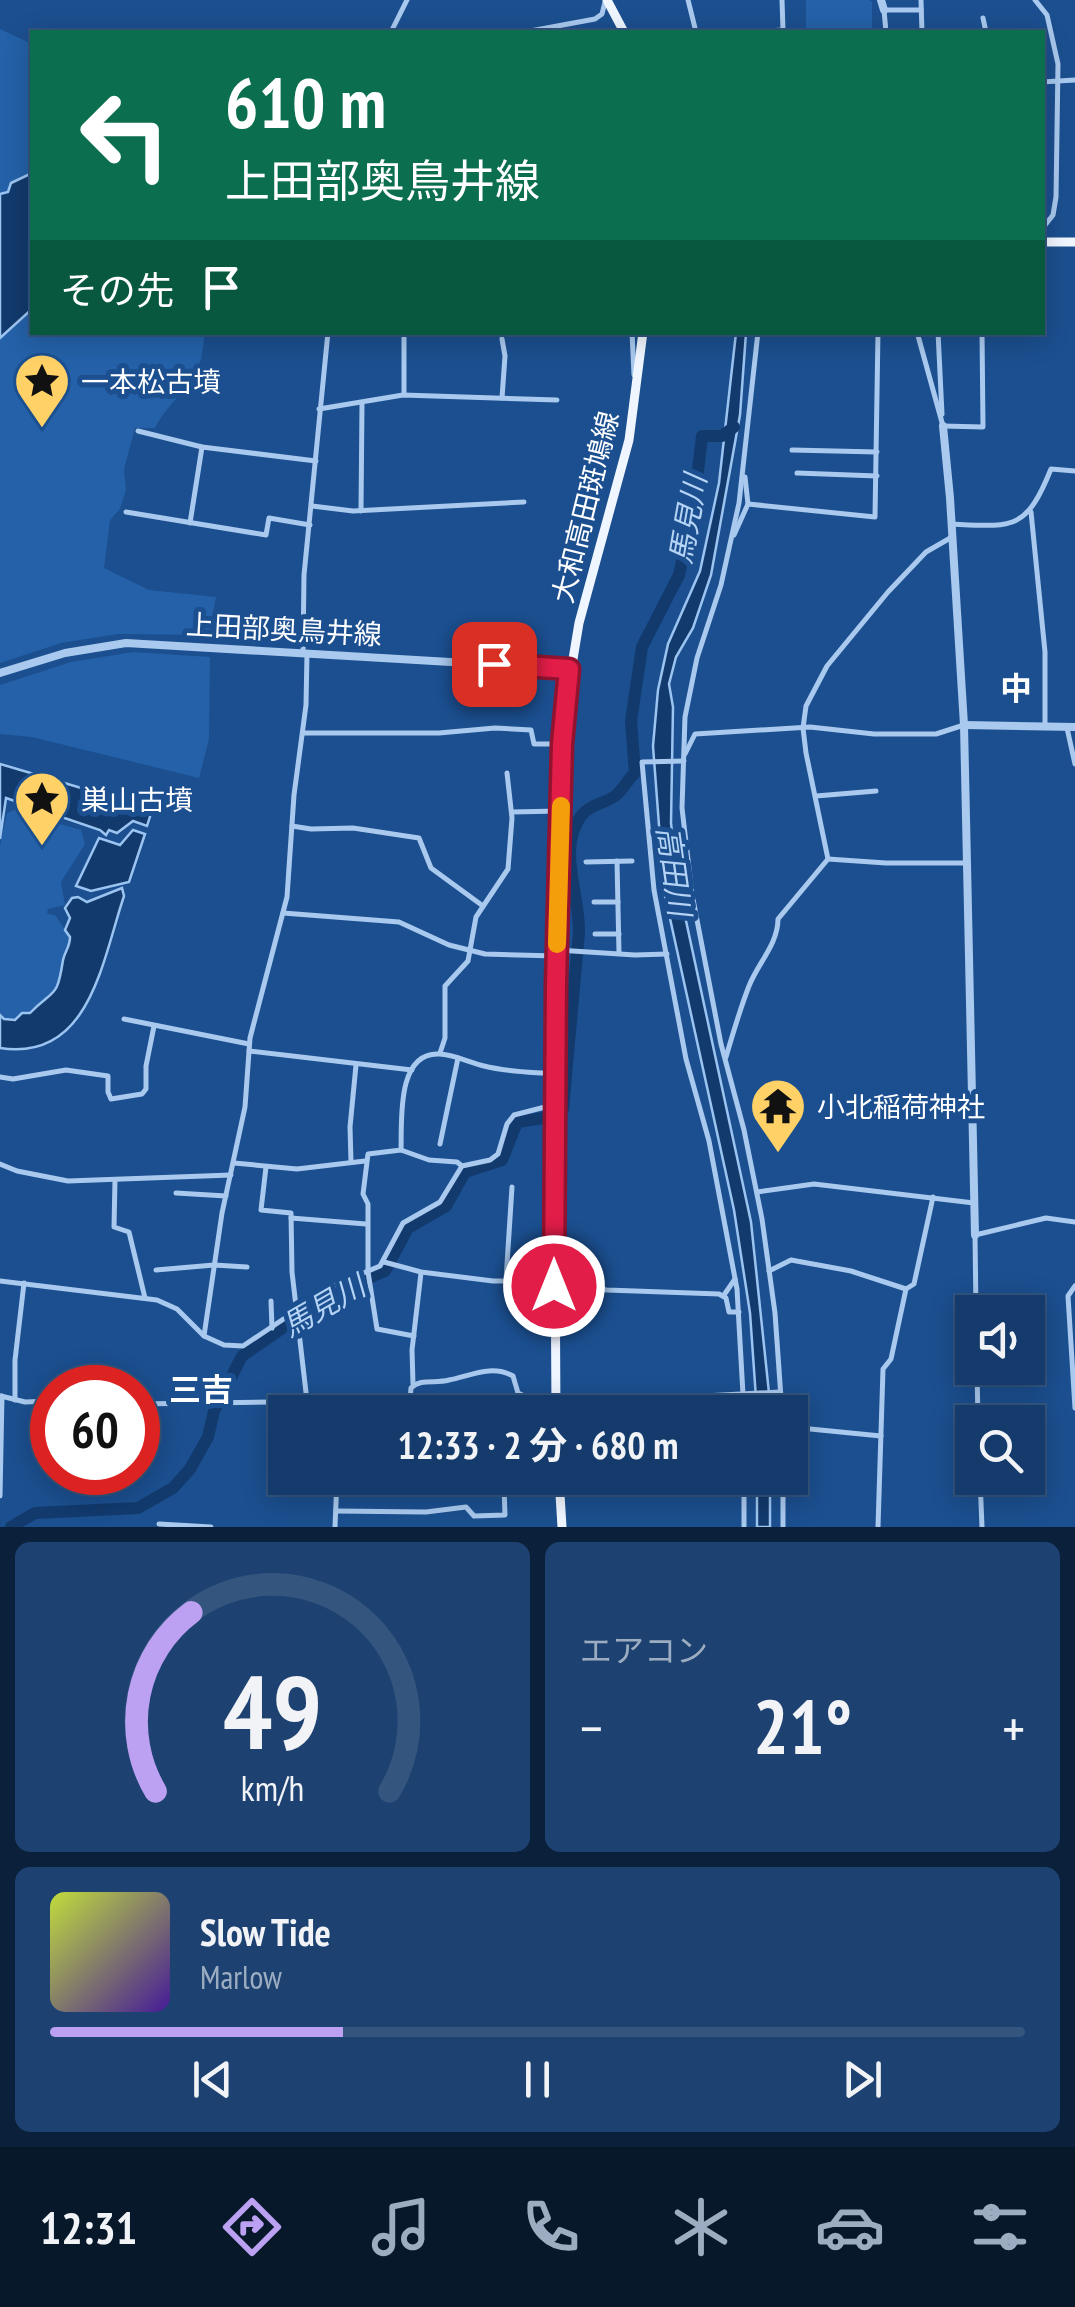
<!DOCTYPE html>
<html lang="ja">
<head>
<meta charset="utf-8">
<style>
	body { margin:0; font-family:"PT Sans Narrow","Noto Sans JP",sans-serif; background:#1d4271; color:#f1f3f6; height:100vh; display:flex; flex-direction:column; font-size:38px; white-space:nowrap }
	* { box-sizing:border-box; margin:0 }
	p { font-size:32px; color:#9dadc1 }
	.icon { flex:none; width:55px; height:55px; fill:none; stroke:currentColor; stroke-width:2; stroke-linecap:round; stroke-linejoin:round }
	.map { position:relative; height:1527px; overflow:hidden }
	.sheet { display:flex; flex-direction:column; gap:15px; padding:15px; background:#0b203b; flex:1 }
	.sheet>* { flex:none }
	.banner { position:absolute; left:30px; top:30px; width:1015px; height:305px; border-radius:0px; box-shadow:0 5px 25px #0003,0 0 0 2px #33557e; background:#0b6e4f; color:#fff; overflow:hidden }
	.tools { position:absolute; left:955px; top:1295px; display:grid; gap:20px }
	.tools a { display:grid; place-items:center; width:90px; height:90px; border-radius:0px; background:#143b6b; box-shadow:0 5px 25px #0003,0 0 0 2px #33557e; font-size:50px }
	.speed { position:absolute; left:30px; top:1365px; display:flex; gap:20px; font-size:50px; font-weight:700; text-align:center }
	.speed>* { display:grid; place-content:center; width:130px; height:130px; border-radius:50%; background:#143b6b; box-shadow:0 5px 25px #0003,0 0 0 2px #33557e; line-height:1 }
	.speed .limit { border:15px solid #d22; background:#fff; color:#111 }
	.pin { position:absolute; display:grid; place-items:center; width:85px; height:85px; color:#fff; margin:-42px; border-radius:20px; box-shadow:0 5px 15px #0006 }
	.me { position:absolute; width:110px; margin:-55px; rotate:0deg; stroke-linejoin:round; filter:drop-shadow(0 0 8px #0008) }
	.turn { display:flex; align-items:center; gap:35px; height:210px; padding:0 30px; font-size:45px }
	.turn .icon { width:130px; height:130px; stroke-width:2.5 }
	.turn b { display:block; font-size:70px; line-height:85px }
	.then { display:flex; align-items:center; height:95px; padding:0 30px; background:#0003; gap:20px; font-size:38px }
	.big { font-size:75px; font-weight:700; line-height:1.1 }
	.sheet .card { flex:1; display:flex; flex-direction:column; justify-content:center; gap:15px; min-width:0; padding:0 35px; border-radius:15px; background:#1d4271 }
	.sheet .dial { align-items:center; gap:0 }
	.dial svg { height:260px; overflow:visible; fill:none; stroke:#33557e; stroke-width:7; stroke-linecap:round; text-anchor:middle }
	.dial text { fill:#f1f3f6; stroke:none }
	.song { display:flex; align-items:center; gap:30px }
	.cover { width:120px; height:120px; border-radius:15px; background:linear-gradient(135deg,hsl(70 70% 55%),hsl(260 70% 35%)) }
	.played { height:10px; border-radius:5px; background:linear-gradient(90deg,#bca0f2 30%,#33557e 30%) }
	.keys { display:flex; justify-content:space-around; direction:ltr }
	.heat { display:flex; justify-content:space-between; align-items:center; font-size:55px; direction:ltr }
	.sheet .tiles { flex:1; display:grid; gap:15px; grid-template-columns:1fr 1fr }
	.card:last-child { grid-column:span 2 }
	.trip { position:absolute; left:268px; top:1395px; width:540px; height:100px; border-radius:0px; background:#143b6b; box-shadow:0 5px 25px #0003,0 0 0 2px #33557e; font-weight:700; line-height:100px; text-align:center }
	.tabs { display:flex; height:160px; justify-content:space-around; align-items:center; background:#08182b; color:#9dadc1 }
	.tabs .icon { width:70px; height:70px }
	.tabs .active { color:#bca0f2 }
	.tabs b { font-size:45px; color:#f1f3f6 }
	.map>svg:first-child { display:block }
</style>
</head>
<body>
<div class="map">
<svg width="1075" height="1527" viewBox="0 0 1075 1527">
	<rect width="100%" height="100%" fill="#1b4f8f"/>
	<!-- green -->
	<g fill="#2461a8">
		<polygon points="806,0 869,0 872,2 872,32 806,32"/>
		<path d="M0,29L32,44V332L205,333C203,343 203,356 199,366C189,390 166,405 155,428H135L124,469L126,490L120,509L110,520L104,568L149,590L216,597L209,635L118,634L61,643L0,663Z"/>
		<polygon points="133,652 210,657 209,739 199,778 32,737 0,734 0,685 71,662"/>
		<path d="M16,809C37,820 58,823 81,830L85,844L61,882L65,905L48,909L47,913L56,916L70,937L56,990L29,1013H22L15,1019H4L0,1015V846L7,813Z"/>
	</g>
	<!-- water -->
	<g fill="#123a6d" stroke="#9cc4f0" stroke-width="2.5">
		<polygon points="32,173 32,309 0,338 0,194 8,192 11,183"/>
		<polygon points="736,333 746,333 740,415 711,575 693,628 676,657 669,684 673,707 671,823 677,879 751,1222 771,1412 757,1412 750,1313 734,1210 664,891 653,746 658,690 668,644 700,571 719,483"/>
		<polygon points="0,764 142,806 152,810 147,826 133,821 117,833 109,830 106,835 100,830 6,798 0,839"/>
		<polygon points="133,830 145,834 129,882 91,891 76,886 99,838 120,845"/>
		<path d="M122,888L124,896C102,961 90,1062 0,1048V1015L4,1019L15,1020L22,1013H30C54,988 57,1000 63,960C65,951 70,947 70,937L65,930L70,918L65,908L72,898L78,897L87,902Z"/>
		<rect x="757" y="1478" width="13" height="49"/>
	</g>
	<g fill="none" stroke-linecap="round" stroke-linejoin="round">
		<!-- river -->
		<path stroke="#123a6d" stroke-width="12" d="M11,1527L35,1513L138,1508L173,1488L190,1469L208,1437L214,1411L242,1356L333,1293L385,1271L408,1228L446,1206L465,1172L502,1160L517,1122L544,1118L563,1109L579,932C580,895 557,849 581,816C590,804 604,804 615,796C623,790 627,780 635,773L631,721L642,647L679,575L694,506L702,436H722L734,427"/>
		<!-- minor -->
		<g stroke="#a9c9ee" stroke-width="5">
			<polyline points="688,0 696,32"/>
			<polyline points="921,0 922,32"/>
			<polyline points="1035,0 1047,15 1058,64 1056,197 1053,215 1042,229"/>
			<polyline points="983,18 986,32"/>
			<polyline points="391,32 407,0"/>
			<polyline points="525,32 595,19 602,14 605,2"/>
			<polyline points="746,32 783,30 782,0"/>
			<polyline points="886,32 884,10 921,10"/>
			<polyline points="1042,82 1075,80"/>
			<polyline points="632,332 634,375"/>
			<polyline points="758,332 739,503 721,585 697,658 685,717 682,808 692,894 721,1044 744,1130 762,1219 775,1313 782,1412"/>
			<polyline points="917,332 943,426"/>
			<polyline points="938,332 942,414"/>
			<polyline points="502,339 505,356 502,398"/>
			<polyline points="404,394 404,332"/>
			<polyline points="319,409 403,395 557,400"/>
			<polyline points="943,426 983,427 982,332"/>
			<polyline points="138,431 202,447 316,461"/>
			<polyline points="792,450 877,452"/>
			<polyline points="797,473 877,476"/>
			<polyline points="745,477 748,504"/>
			<polyline points="312,506 353,511 524,502"/>
			<polyline points="361,511 362,404"/>
			<polyline points="126,512 266,535 269,518 310,525"/>
			<polyline points="1031,512 1045,652 1045,726"/>
			<polyline points="190,523 202,447"/>
			<path d="M951,524C1013,527 1026,531 1051,469L1075,471"/>
			<polyline points="734,535 748,504 875,517 878,332"/>
			<polyline points="303,652 304,575 328,332"/>
			<polyline points="1067,728 1075,764"/>
			<polyline points="303,733 439,733 495,728 531,730 534,744 562,744"/>
			<polyline points="685,754 695,734 810,727 874,734 936,734 964,725"/>
			<polyline points="684,761 642,762 654,890 686,1059 709,1141 737,1289 744,1412"/>
			<polyline points="816,796 876,791"/>
			<polyline points="512,812 559,811"/>
			<polyline points="292,826 311,829 353,828 419,838 431,868 483,906"/>
			<polyline points="828,859 886,863 968,863"/>
			<polyline points="617,861 619,953"/>
			<polyline points="586,862 632,861"/>
			<polyline points="594,902 618,902"/>
			<polyline points="283,913 399,922 449,945 485,954 557,956"/>
			<polyline points="595,934 619,934"/>
			<polyline points="557,950 635,955 667,954"/>
			<polyline points="124,1019 249,1044"/>
			<polyline points="249,1051 412,1070"/>
			<polyline points="440,1053 445,1038 445,986 468,961 476,917 508,869 512,818 507,773"/>
			<path d="M726,1057C733,1033 740,1009 749,986C758,963 778,944 778,919L828,859L806,753L803,728L806,706L827,666L888,592L926,552L952,537"/>
			<polyline points="0,1077 13,1079 66,1070 108,1076 108,1092 111,1099 142,1094 146,1089 146,1066 154,1026"/>
			<polyline points="440,1144 458,1058"/>
			<polyline points="401,1150 429,1160 457,1162 462,1166"/>
			<polyline points="351,1162 350,1127 356,1065"/>
			<polyline points="234,1163 297,1169 365,1161"/>
			<polyline points="0,1164 17,1171 68,1181 231,1175"/>
			<polyline points="266,1167 261,1210 291,1213 292,1272 307,1401"/>
			<polyline points="115,1180 114,1227 129,1232 145,1298"/>
			<polyline points="757,1192 814,1184 974,1203"/>
			<polyline points="176,1193 226,1196"/>
			<polyline points="291,1218 366,1224"/>
			<polyline points="384,1262 421,1272 493,1281 525,1281 607,1290 719,1294 726,1298 729,1312 739,1312"/>
			<polyline points="156,1270 214,1265 247,1267"/>
			<polyline points="769,1271 791,1260 851,1271 906,1289"/>
			<polyline points="506,1280 512,1187"/>
			<polyline points="0,1281 157,1300 177,1309 204,1336 224,1345 243,1346 333,1286 380,1266 403,1223 440,1202 462,1166 490,1160 498,1154 507,1124 514,1115 553,1105"/>
			<polyline points="1075,1286 1068,1296 1075,1408"/>
			<polyline points="724,1295 735,1279"/>
			<polyline points="271,1301 272,1328"/>
			<polyline points="976,1312 975,1235 1046,1218 1075,1222"/>
			<polyline points="204,1336 222,1213 245,1107 250,1038 287,897 294,795 306,705 307,654"/>
			<path d="M414,1336L377,1329L368,1272V1204L363,1194L368,1154L401,1150C402,1122 396,1052 439,1054C454,1054 470,1063 484,1066C507,1072 531,1072 554,1074"/>
			<polyline points="977,1368 978,1422"/>
			<polyline points="413,1384 412,1350 421,1273"/>
			<polyline points="1,1396 25,1402 52,1401"/>
			<polyline points="15,1400 15,1360 24,1283"/>
			<path d="M138,1404L410,1400L411,1388C421,1378 435,1384 449,1380C470,1376 492,1364 513,1376L518,1393L531,1399H648L780,1392"/>
			<polyline points="790,1427 881,1436"/>
			<polyline points="744,1478 744,1527"/>
			<polyline points="783,1478 783,1527"/>
			<polyline points="980,1478 982,1527"/>
			<polyline points="0,1496 2,1396"/>
			<polyline points="336,1511 426,1512 466,1507 474,1516 505,1515 504,1487 558,1485"/>
			<polyline points="159,1524 211,1527"/>
			<polyline points="335,1527 337,1478"/>
			<polyline points="878,1527 883,1369 891,1359 906,1289 914,1284 933,1197"/>
		</g>
		<!-- tertiary -->
		<g stroke="#a9c9ee" stroke-width="8">
			<polyline points="881,0 884,10"/>
			<polyline points="943,426 950,498 964,725 975,1235"/>
			<polyline points="0,673 65,653 126,643 569,669"/>
			<polyline points="964,725 1075,727"/>
		</g>
		<!-- primary -->
		<g stroke="#f0f6ff" stroke-width="9">
			<polyline points="607,0 624,32"/>
			<polyline points="1042,242 1075,242"/>
			<polyline points="556,1412 554,1074 563,719 579,623 629,440 643,332"/>
			<polyline points="559,1478 562,1527"/>
		</g>
	</g>
	<g fill="none" stroke-linecap="round" stroke-linejoin="round">
		<!-- route casing -->
		<g stroke="#92132f" stroke-width="25">
			<polyline id="route" points="494,664 569,669 562,744 556,983 554,1286"/>
		</g>
		<!-- route -->
		<use href="#route" stroke="#e11d48" stroke-width="18"/>
		<!-- slow -->
		<polyline stroke="#f59e0b" stroke-width="18" points="557,944 561,806"/>
	</g>
	<!-- icons -->
	<defs>
		<g id="sight-pin" transform="scale(2.875)"><path d="M0 17L-7.5 6A9.5 9.5 0 1 1 7.5 6Z" fill="#ffd166" stroke="#1b4f8f"/><path d="M0-6L1.8-2.2L6-1.7L2.9 1.2L3.7 5.4L0 3.3L-3.7 5.4L-2.9 1.2L-6-1.7L-1.8-2.2Z" fill="#111"/></g>
		<g id="temple-pin" transform="scale(2.875)"><path d="M0 17L-7.5 6A9.5 9.5 0 1 1 7.5 6Z" fill="#ffd166" stroke="#1b4f8f"/><path d="M0-6L5-2H3V0L6.5 2.5H4V6H1.5V3h-3V6H-4V2.5H-6.5L-3 0V-2H-5Z" fill="#111"/></g>
	</defs>
	<g fill-rule="evenodd">
		<use href="#sight-pin" x="42" y="381"/>
		<use href="#sight-pin" x="42" y="799"/>
		<use href="#temple-pin" x="778" y="1106"/>
	</g>
	<g text-anchor="middle" dominant-baseline="central" stroke-width="10" stroke-linejoin="round" paint-order="stroke">
		<!-- poi labels -->
		<g font-size="28" fill="#fff" stroke="#1b4f8f" text-anchor="start">
			<text x="81" y="381">一本松古墳</text>
			<text x="81" y="799">巣山古墳</text>
			<text x="817" y="1106">小北稲荷神社</text>
		</g>
		<!-- street labels -->
		<g font-size="28" fill="#fff" stroke="#1b4f8f">
			<text transform="translate(585 507) rotate(-76)">大和高田斑鳩線</text>
			<text transform="translate(284 629) rotate(3)">上田部奥鳥井線</text>
		</g>
		<!-- water labels -->
		<g font-size="30" font-style="italic" fill="#b5d3f5" stroke="#1b4f8f">
			<text transform="translate(687 519) rotate(-80)">馬見川</text>
			<text transform="translate(675 871) rotate(82)">高田川</text>
			<text transform="translate(323 1305) rotate(-30)">馬見川</text>
		</g>
		<!-- quarter labels -->
		<g font-size="32" font-weight="bold" fill="#fff" stroke="#1b4f8f">
			<text x="1016" y="688">中</text>
			<text x="201" y="1389">三吉</text>
		</g>
	</g>
</svg>
<div class="tools">
<a><svg class="icon" aria-label="sound" viewBox="0 0 24 24"><path d="M4 9h4l5-4v14l-5-4H4zM17 9q2 3 0 6"/></svg></a>
<a><svg class="icon" aria-label="search" viewBox="0 0 24 24"><circle cx="10" cy="10" r="6"/><path d="M15 15l6 6"/></svg></a>
</div>
<div class="speed"><div class="limit">60</div></div>
<div class="pin" style="left:494px;top:664px;background:#d93025"><svg class="icon" aria-label="arrive" viewBox="0 0 24 24"><path d="M6 21V4h12l-3 4 3 4H6"/></svg></div>
<svg class="me" style="left:554px;top:1286px" viewBox="-20 -20 40 40"><circle r="17" fill="#e11d48" stroke="#fff" stroke-width="3"/><path d="M0-11L8 9 0 5-8 9z" fill="#fff"/></svg>
<div class="trip">12:33 · 2 分 · 680 m</div>
<div class="banner">
<div class="turn"><svg class="icon" aria-label="left" viewBox="0 0 24 24"><path d="M17 20v-9H6M10 6l-5 5 5 5"/></svg><div><b>610 m</b>上田部奥鳥井線</div></div>
<div class="then">その先<svg class="icon" aria-label="arrive" viewBox="0 0 24 24"><path d="M6 21V4h12l-3 4 3 4H6"/></svg></div>
</div>
</div>
<section class="sheet">
<div class="tiles">
<div class="card dial"><svg viewBox="0 0 100 80">
<path d="M14 69A42 42 0 1 1 86 69"/>
<path d="M14 69A42 42 0 0 1 25 14" stroke="#bca0f2"/>
<text x="50" y="56" font-size="32" font-weight="700">49</text>
<text x="50" y="72" font-size="11">km/h</text>
</svg></div>
<div class="card"><p>エアコン</p>
<div class="heat"><a>−</a><b class="big">21°</b><a>+</a></div>
</div>
<div class="card">
<div class="song"><i class="cover"></i><div><b>Slow Tide</b><p>Marlow</p></div></div>
<div class="played"></div>
<div class="keys"><svg class="icon" aria-label="previous" viewBox="0 0 24 24"><path d="M18 5L8 12l10 7zM5 5v14"/></svg><svg class="icon" aria-label="pause" viewBox="0 0 24 24"><path d="M8 5v14M16 5v14"/></svg><svg class="icon" aria-label="next" viewBox="0 0 24 24"><path d="M6 5l10 7-10 7zM19 5v14"/></svg></div>
</div>
</div>
</section>
<nav class="tabs">
<b>12:31</b>
<svg class="icon active" aria-label="directions" viewBox="0 0 24 24"><path d="M12 3l9 9-9 9-9-9zM9 14v-3h6M13 9l2 2-2 2"/></svg>
<svg class="icon" aria-label="music" viewBox="0 0 24 24"><path d="M9 18V5l10-2v13"/><circle cx="6" cy="18" r="3"/><circle cx="16" cy="16" r="3"/></svg>
<svg class="icon" aria-label="phone" viewBox="0 0 24 24"><path d="M5 4h4l2 5-3 2q2 4 5 5l2-3 5 2v4C11 20 4 13 5 4z"/></svg>
<svg class="icon" aria-label="climate" viewBox="0 0 24 24"><path d="M12 3v18M4 7l16 10M4 17L20 7"/></svg>
<svg class="icon" aria-label="car" viewBox="0 0 24 24"><path d="M5 17H2v-5l4-1 3-4h7l3 4 3 1v5h-3M9 17h6M6 11h13"/><circle cx="7" cy="17" r="2"/><circle cx="17" cy="17" r="2"/></svg>
<svg class="icon" aria-label="filters" viewBox="0 0 24 24"><path d="M4 7h16M4 17h16"/><circle cx="9" cy="7" r="2"/><circle cx="15" cy="17" r="2"/></svg>
</nav>
</body>
</html>
